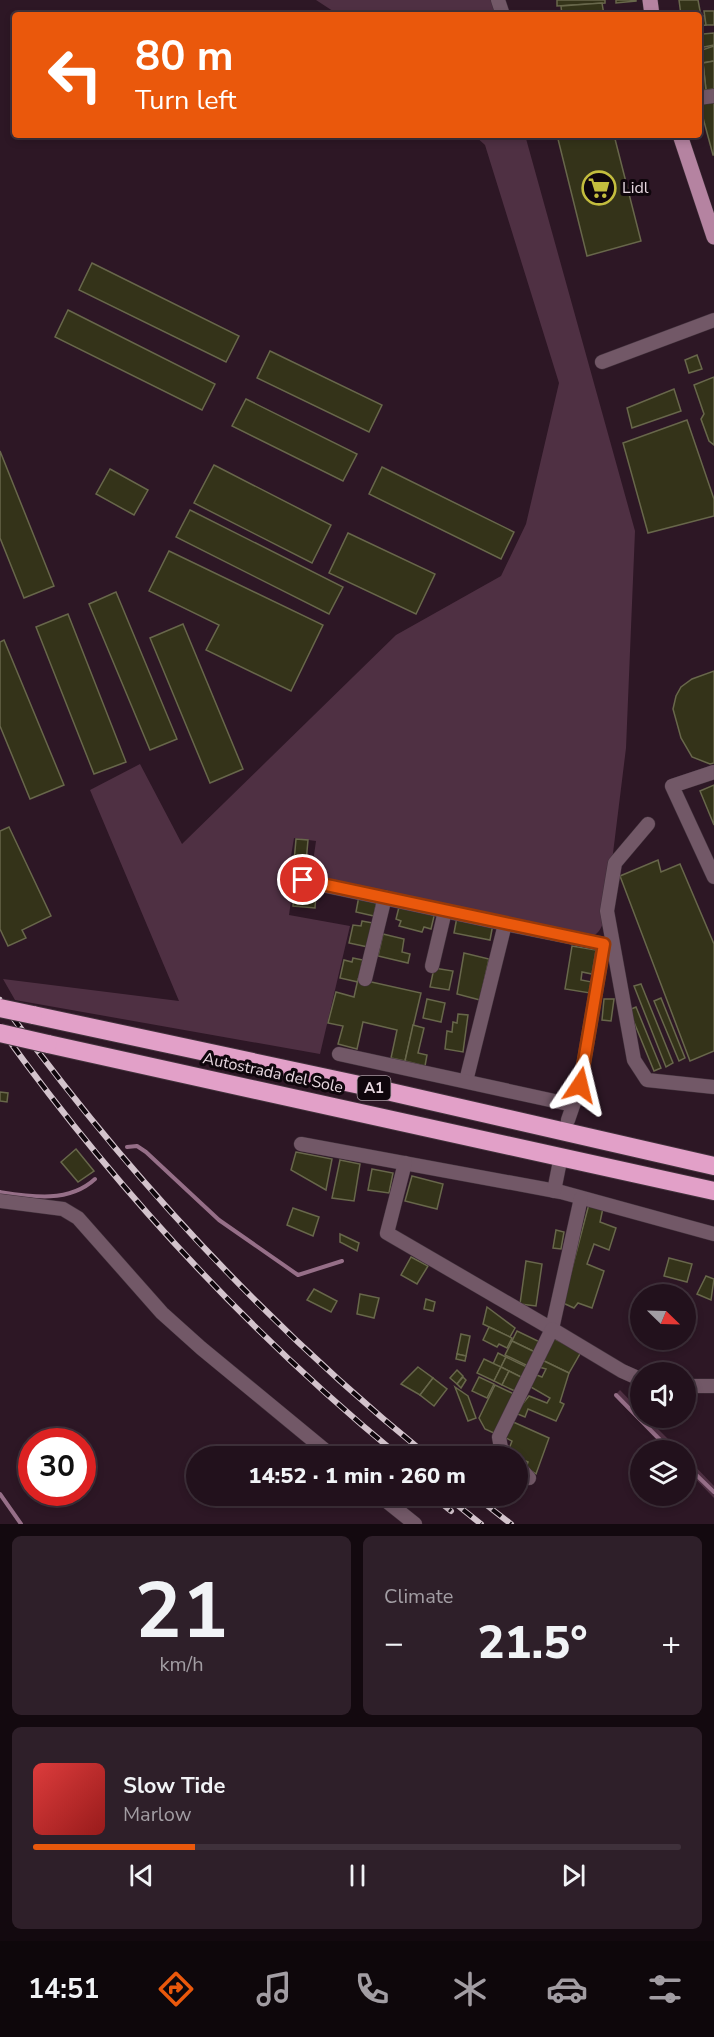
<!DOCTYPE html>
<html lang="en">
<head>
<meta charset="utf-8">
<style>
	body { margin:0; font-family:"Nunito Sans",sans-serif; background:#2e1f29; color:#f1f3f6; height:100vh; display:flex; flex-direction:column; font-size:22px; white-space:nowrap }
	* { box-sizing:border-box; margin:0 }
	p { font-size:20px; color:#a29da3 }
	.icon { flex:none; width:33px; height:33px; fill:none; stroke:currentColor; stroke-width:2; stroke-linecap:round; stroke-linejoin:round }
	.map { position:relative; height:1524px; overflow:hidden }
	.drawer { display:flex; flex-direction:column; gap:12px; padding:12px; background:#13090f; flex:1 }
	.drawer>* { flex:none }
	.top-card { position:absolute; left:12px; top:12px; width:690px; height:126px; border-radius:6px; box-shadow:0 3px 9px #0003,0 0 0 2px #3f313b; background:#ea580c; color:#fff; overflow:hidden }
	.needle { width:39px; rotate:113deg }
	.fabs { position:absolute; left:630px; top:1284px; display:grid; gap:12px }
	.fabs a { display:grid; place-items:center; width:66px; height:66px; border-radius:50%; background:#22111c; box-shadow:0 3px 9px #0003,0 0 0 2px #3f313b; font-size:30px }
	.speed { position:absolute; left:18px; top:1428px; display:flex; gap:12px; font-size:30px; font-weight:700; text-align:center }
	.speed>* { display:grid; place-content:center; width:78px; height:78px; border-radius:50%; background:#22111c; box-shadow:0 3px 9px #0003,0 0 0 2px #3f313b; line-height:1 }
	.speed .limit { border:9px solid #d22; background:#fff; color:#111 }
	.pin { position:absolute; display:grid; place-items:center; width:51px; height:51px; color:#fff; margin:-26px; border:3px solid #fff; border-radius:50%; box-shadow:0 2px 6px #0007 }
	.me { position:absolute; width:66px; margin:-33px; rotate:10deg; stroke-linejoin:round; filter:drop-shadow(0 0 4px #0008) }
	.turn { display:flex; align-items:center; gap:21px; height:126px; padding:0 24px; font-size:27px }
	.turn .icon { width:78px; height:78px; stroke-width:2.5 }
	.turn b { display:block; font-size:42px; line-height:51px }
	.big { font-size:45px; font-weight:800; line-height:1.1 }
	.drawer .card { flex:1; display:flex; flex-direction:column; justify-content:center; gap:9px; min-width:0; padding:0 21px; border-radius:9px; background:#2e1f29 }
	.drawer .dial { align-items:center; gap:0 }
	.dial b { font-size:78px; line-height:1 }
	.song { display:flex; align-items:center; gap:18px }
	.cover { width:72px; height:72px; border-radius:9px; background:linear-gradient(135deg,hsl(0 70% 55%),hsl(0 70% 35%)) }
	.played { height:6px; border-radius:3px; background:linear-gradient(90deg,#ea580c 25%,#3f313b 25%) }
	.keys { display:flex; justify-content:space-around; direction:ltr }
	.heat { display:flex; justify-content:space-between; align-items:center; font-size:33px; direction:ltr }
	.drawer .tiles { flex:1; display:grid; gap:12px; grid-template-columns:1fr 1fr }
	.card:last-child { grid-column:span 2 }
	.trip { position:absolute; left:186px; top:1446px; width:342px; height:60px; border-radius:30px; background:#22111c; box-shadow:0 3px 9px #0003,0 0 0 2px #3f313b; font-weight:800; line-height:60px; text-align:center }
	.tab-bar { display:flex; height:96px; justify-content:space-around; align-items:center; background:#0e070b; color:#a29da3 }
	.tab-bar .icon { width:42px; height:42px }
	.tab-bar .active { color:#ea580c }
	.tab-bar b { font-size:27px; color:#f1f3f6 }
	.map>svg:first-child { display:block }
</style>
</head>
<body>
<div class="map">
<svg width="714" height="1524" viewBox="0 0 714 1524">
	<rect width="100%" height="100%" fill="#2d1725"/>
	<!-- green -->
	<g fill="#4f3043">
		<polygon points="316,0 493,0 498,15 339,15"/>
		<path d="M474,135H525L635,531L626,748L605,918C601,929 599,935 587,938L311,876L316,841L294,838L285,893L292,894L289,915L350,926L320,1054L15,1000L3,979L179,1001L90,790L140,764L182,844L396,635L501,576L526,524L559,383L485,145Z"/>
		<polygon points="620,1390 640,1411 640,1418 647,1418 679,1450 667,1450 614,1396"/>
		<polygon points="686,1457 714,1486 714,1498 686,1469"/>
	</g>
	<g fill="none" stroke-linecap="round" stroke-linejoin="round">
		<!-- stream -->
		<g stroke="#966f88" stroke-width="4">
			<polyline points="127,1147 137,1146 146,1152 219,1220 298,1275 342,1261"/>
			<path d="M0,1192C32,1197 69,1203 95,1179"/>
			<polyline points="616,1395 670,1450"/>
			<polyline points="686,1465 714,1492"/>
			<polyline points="0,1494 21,1524"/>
		</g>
	</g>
	<!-- building -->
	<g fill="#343319" stroke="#68674b" stroke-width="1.5">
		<polygon points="557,0 605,0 605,3 557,6"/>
		<polygon points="616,0 636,0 636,1 616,3"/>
		<polygon points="679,0 698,0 701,16 705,16 706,25 699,26 699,15 681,15"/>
		<polygon points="602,3 604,15 562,15 561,6"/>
		<polygon points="704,11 714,11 714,25 706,25"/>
		<polygon points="699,26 703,34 714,33 714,45 699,48"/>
		<polygon points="714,46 714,61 701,63 699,51"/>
		<polygon points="714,61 714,89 706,90 703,63"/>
		<polygon points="699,63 703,63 706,90 699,91"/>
		<polygon points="714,101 714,155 713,155 699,103"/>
		<polygon points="557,135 614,135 641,241 587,256"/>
		<polygon points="92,263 239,336 226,362 79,290"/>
		<polygon points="68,310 215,384 202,410 55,337"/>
		<polygon points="270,351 382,405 369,432 257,378"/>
		<polygon points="697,355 702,369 689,373 685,360"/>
		<polygon points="714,377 714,445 709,441 701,419 704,414 694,385"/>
		<polygon points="674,389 681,411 632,428 627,408"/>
		<polygon points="246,399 357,454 343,481 232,426"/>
		<polygon points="687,420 714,499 714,516 648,533 623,443"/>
		<polygon points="0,451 54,586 24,598 0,538"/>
		<polygon points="214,465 331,525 312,563 194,503"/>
		<polygon points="382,467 514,532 501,559 369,494"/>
		<polygon points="110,469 148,490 134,515 96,494"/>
		<polygon points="190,510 343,587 329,614 176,537"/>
		<polygon points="348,533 435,574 416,614 329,573"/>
		<polygon points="169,551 323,625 291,691 206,650 219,625 149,591"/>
		<polygon points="116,592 177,739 150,750 89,604"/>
		<polygon points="68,614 126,762 94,774 36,627"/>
		<polygon points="183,624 243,769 210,783 150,638"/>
		<polygon points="4,640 64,785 30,799 0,726 0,642"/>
		<polygon points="714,671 714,763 710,764 692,757 681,738 673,709 676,696 681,687 692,679"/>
		<polygon points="714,785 714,825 700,791"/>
		<polygon points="9,827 51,916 22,930 26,938 8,946 0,929 0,831"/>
		<polygon points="296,839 308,840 306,863 301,862 300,873 293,873"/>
		<polygon points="658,860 661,872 680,864 714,944 714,1051 690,1061 620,876"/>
		<polygon points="294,892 316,894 315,908 293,906"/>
		<polygon points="359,896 377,900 374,916 356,912"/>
		<polygon points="400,903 435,912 431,929 424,927 422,932 399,926 401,921 396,919"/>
		<polygon points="457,917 493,924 490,940 454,933"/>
		<polygon points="362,921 373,923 368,947 349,943 353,925 361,926"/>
		<polygon points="383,934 404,939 402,952 410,954 408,963 378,956"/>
		<polygon points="572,946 596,950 592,974 582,972 581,980 592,982 590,993 565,989"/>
		<polygon points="464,953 489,959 480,1000 457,994"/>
		<polygon points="353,958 363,960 358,982 340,978 344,960 352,962"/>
		<polygon points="434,968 453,971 449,990 430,987"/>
		<polygon points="358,979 421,993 405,1061 391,1058 397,1030 363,1022 357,1049 338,1044 343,1026 328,1023 336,992 354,997"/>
		<polygon points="641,984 673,1063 666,1067 634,986"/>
		<polygon points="661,998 685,1058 679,1061 654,1001"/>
		<polygon points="427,999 445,1003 441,1022 423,1018"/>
		<polygon points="604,999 614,999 611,1021 602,1020"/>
		<polygon points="636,1007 661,1068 654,1071 629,1010"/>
		<polygon points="458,1014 468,1015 463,1052 445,1049 447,1031 452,1032 453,1022 457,1023"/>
		<polygon points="413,1025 424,1028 418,1053 427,1055 425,1066 405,1061"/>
		<polygon points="0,1092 8,1093 7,1102 0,1101"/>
		<polygon points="76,1149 94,1171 78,1182 61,1162"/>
		<polygon points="296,1152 332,1159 326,1190 291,1170"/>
		<polygon points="340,1160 360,1164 354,1201 332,1198"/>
		<polygon points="372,1169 393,1173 389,1193 368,1190"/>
		<polygon points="412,1176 443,1184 437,1209 405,1201"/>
		<polygon points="589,1204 603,1208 600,1222 616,1228 609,1250 594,1244 587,1264 604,1271 592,1308 578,1303 574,1308 563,1303"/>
		<polygon points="293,1208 319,1217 313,1236 287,1225"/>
		<polygon points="556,1230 564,1232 561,1249 553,1248"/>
		<polygon points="340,1234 359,1243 357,1251 340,1242"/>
		<polygon points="411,1257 428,1266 417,1284 401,1275"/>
		<polygon points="669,1258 692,1264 687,1282 664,1276"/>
		<polygon points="526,1261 542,1264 536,1306 520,1304"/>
		<polygon points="706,1276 714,1279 711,1300 697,1294"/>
		<polygon points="314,1289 337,1301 331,1312 307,1300"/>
		<polygon points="360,1294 379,1298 374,1318 357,1314"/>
		<polygon points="426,1299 435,1302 433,1311 424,1309"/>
		<polygon points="487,1307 515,1328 510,1337 483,1324"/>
		<polygon points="489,1327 512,1338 507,1348 499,1344 497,1347 483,1340"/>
		<polygon points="517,1331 540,1342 535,1352 512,1341"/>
		<polygon points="461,1334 470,1336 466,1356 457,1354"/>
		<polygon points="553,1338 581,1352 569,1373 542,1360"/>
		<polygon points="512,1341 535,1352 528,1366 505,1355"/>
		<polygon points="498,1353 506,1357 501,1367 493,1364"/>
		<polygon points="457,1354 466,1356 465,1361 456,1359"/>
		<polygon points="506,1357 529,1368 523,1378 501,1367"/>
		<polygon points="484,1359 501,1367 494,1381 477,1373"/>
		<polygon points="542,1360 569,1373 560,1402 564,1404 556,1421 528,1409 525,1417 515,1413 529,1396 547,1403 550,1398 529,1386 534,1374 542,1377 546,1369 539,1367"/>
		<polygon points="418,1367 433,1378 420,1395 401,1384"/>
		<polygon points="501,1367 509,1371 502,1385 494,1381"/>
		<polygon points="457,1370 463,1376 457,1384 450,1378"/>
		<polygon points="509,1371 523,1378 517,1392 502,1385"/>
		<polygon points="463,1377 466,1380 461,1388 457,1384"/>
		<polygon points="479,1377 494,1384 487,1398 472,1391"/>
		<polygon points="433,1378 447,1389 434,1406 420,1395"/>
		<polygon points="495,1385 516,1395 496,1434 485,1429 479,1418"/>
		<polygon points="455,1387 468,1396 476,1418 468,1421"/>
		<polygon points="511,1421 549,1438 536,1474 526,1468 528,1462 514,1456 509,1449 512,1441 504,1437"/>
	</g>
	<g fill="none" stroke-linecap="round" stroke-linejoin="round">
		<!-- minor casing -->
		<g stroke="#42323c" stroke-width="15">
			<g id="minor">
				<polyline points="498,0 503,15"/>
				<polyline points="699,98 714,96"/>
				<polyline points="602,362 714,320"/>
				<polyline points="714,772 672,786 714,877"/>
				<polyline points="648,824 615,863 607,911 634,1060 647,1080 714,1087"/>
				<polyline points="303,881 505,924 466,1081"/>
				<polyline points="505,924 604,944 580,1085 568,1120"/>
				<polyline points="432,966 445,911"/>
				<polyline points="365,979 385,897"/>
				<polyline points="339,1054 573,1105"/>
				<polyline points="301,1144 561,1192 714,1234"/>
				<polyline points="405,1163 387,1233 552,1329 581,1198"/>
				<polyline points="554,1191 559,1166"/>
				<polyline points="0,1201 63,1209 78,1218 162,1313 201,1348 332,1456"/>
				<polyline points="686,1386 714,1386"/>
				<polyline points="509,1456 501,1448 499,1437 552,1329 622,1371 640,1379"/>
				<polyline points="518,1466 529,1478"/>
				<polyline points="380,1496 415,1524"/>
			</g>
		</g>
		<!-- major casing -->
		<g stroke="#42323c" stroke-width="16">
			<g id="major">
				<polyline points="650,0 652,15"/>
				<polyline points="680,135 714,237"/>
			</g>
		</g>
		<!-- highway casing -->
		<g stroke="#42323c" stroke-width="20">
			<g id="highway">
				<polyline points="33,1015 369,1087 714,1166"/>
				<polyline points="48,1044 714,1191"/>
			</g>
		</g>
		<!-- minor -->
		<use href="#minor" stroke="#725867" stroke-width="14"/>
		<!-- major -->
		<use href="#major" stroke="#b583a1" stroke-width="15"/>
		<!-- highway -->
		<use href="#highway" stroke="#e2a0c8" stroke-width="18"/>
		<!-- rail casing -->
		<g stroke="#d3c3cc" stroke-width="6">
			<g id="rail">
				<path d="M0,1000C124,1172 263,1322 428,1456"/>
				<path d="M0,1028C114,1187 248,1332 399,1456"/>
				<polyline points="432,1496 451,1511"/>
				<polyline points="446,1496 481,1524"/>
				<polyline points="475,1496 511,1524"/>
			</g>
		</g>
		<!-- rail -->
		<use href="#rail" stroke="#0f060c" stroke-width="4" stroke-dasharray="11" stroke-linecap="butt"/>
		<!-- highway-bridge casing -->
		<g stroke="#42323c" stroke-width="20" stroke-linecap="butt">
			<g id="highway-bridge">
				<polyline points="0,1008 33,1015"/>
				<polyline points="0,1033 48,1044"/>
			</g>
		</g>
		<!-- highway-bridge -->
		<use href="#highway-bridge" stroke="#e2a0c8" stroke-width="18"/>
	</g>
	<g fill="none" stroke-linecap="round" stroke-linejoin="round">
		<!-- route casing -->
		<g stroke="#983908" stroke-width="15">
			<polyline id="route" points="303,880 604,944 580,1085"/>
		</g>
		<!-- route -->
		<use href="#route" stroke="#ea580c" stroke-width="10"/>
	</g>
	<!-- icons -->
	<defs>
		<g id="supermarket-ring" transform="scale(1.725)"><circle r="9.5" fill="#0f060c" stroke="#c3bd3e" stroke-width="1.5"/><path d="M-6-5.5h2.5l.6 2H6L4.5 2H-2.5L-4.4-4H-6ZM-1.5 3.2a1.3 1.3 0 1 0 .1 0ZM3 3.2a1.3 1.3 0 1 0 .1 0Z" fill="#c3bd3e"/></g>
	</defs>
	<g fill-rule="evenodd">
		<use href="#supermarket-ring" x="599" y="188"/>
	</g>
	<g text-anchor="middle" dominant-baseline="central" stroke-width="6" stroke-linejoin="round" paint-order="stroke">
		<!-- shield labels -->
		<rect fill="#0f060c" stroke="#a698a0" stroke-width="1.5" x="357.5" y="1076" width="33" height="24" rx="4.5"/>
		<g font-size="15" font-weight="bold" fill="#e6d7df">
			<text x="374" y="1088">A1</text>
		</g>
		<!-- poi labels -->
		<g font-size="16" fill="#e6d7df" stroke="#0f060c" text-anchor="start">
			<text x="622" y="188">Lidl</text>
		</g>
		<!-- street labels -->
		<g font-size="16" fill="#e6d7df" stroke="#0f060c">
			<text transform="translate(273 1073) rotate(12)">Autostrada del Sole</text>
		</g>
	</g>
</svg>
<div class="fabs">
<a><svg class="needle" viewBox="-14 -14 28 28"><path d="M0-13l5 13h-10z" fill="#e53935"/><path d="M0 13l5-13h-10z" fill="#a29da3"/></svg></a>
<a><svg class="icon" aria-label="sound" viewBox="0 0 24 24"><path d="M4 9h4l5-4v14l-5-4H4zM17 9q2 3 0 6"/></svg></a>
<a><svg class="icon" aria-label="layers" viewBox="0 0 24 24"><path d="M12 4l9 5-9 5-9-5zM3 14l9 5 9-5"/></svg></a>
</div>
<div class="speed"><div class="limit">30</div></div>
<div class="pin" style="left:303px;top:880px;background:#d93025"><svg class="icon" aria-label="arrive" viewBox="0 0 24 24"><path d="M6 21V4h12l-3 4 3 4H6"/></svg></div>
<svg class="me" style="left:580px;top:1085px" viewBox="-20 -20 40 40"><path d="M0-17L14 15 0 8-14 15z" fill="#ea580c" stroke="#fff" stroke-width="4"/></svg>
<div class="trip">14:52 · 1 min · 260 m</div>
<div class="top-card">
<div class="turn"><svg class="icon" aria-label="left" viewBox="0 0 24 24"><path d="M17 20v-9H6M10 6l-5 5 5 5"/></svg><div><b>80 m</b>Turn left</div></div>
</div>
</div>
<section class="drawer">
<div class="tiles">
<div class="card dial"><b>21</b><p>km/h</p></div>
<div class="card"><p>Climate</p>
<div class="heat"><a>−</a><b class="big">21.5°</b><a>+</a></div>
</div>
<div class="card">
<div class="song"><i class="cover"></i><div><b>Slow Tide</b><p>Marlow</p></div></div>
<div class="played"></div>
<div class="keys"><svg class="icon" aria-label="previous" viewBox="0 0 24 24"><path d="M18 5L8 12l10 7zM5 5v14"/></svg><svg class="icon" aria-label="pause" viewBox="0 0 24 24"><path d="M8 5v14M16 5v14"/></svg><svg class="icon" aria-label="next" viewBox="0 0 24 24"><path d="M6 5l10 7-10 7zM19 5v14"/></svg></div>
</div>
</div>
</section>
<nav class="tab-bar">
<b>14:51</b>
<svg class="icon active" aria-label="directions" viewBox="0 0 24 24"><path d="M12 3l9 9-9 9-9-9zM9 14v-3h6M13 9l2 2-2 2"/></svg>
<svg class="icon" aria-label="music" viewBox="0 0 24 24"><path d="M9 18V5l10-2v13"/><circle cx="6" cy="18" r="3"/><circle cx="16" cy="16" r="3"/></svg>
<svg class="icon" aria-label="phone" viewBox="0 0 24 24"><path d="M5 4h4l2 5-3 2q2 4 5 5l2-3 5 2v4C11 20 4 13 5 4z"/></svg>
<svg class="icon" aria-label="climate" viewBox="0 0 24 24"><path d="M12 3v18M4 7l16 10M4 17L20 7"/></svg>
<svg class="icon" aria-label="car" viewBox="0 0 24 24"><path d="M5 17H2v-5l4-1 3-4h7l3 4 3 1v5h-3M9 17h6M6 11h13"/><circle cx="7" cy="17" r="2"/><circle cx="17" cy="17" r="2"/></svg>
<svg class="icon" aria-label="filters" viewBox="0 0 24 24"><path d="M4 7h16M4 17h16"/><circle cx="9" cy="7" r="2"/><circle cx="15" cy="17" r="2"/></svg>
</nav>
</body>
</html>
